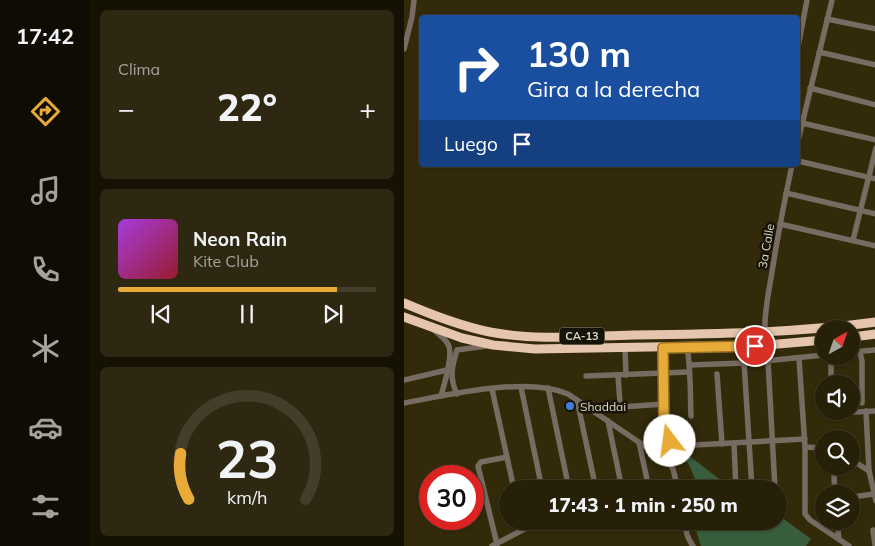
<!DOCTYPE html>
<html lang="es">
<head>
<meta charset="utf-8">
<style>
	body { margin:0; font-family:Mulish,sans-serif; background:#2e2812; color:#f1f3f6; height:100vh; display:flex; flex-direction:column; font-size:19px; white-space:nowrap }
	* { box-sizing:border-box; margin:0 }
	p { font-size:16px; color:#a4a39c }
	.icon { flex:none; width:28px; height:28px; fill:none; stroke:currentColor; stroke-width:2; stroke-linecap:round; stroke-linejoin:round }
	.map { position:relative; flex:1; overflow:hidden }
	.panel { display:flex; flex-direction:column; gap:10px; padding:10px; background:#151204; width:314px }
	.panel>* { flex:none }
	.banner { position:absolute; left:15px; top:15px; width:381px; height:152px; border-radius:5px; box-shadow:0 1px 4px #0004,0 0 0 1px #423e29; background:#1a4fa0; color:#fff; overflow:hidden }
	.needle { width:32px; rotate:40deg }
	.buttons { position:absolute; left:411px; top:320px; display:grid; gap:10px }
	.buttons a { display:grid; place-items:center; width:45px; height:45px; border-radius:50%; background:#262008; box-shadow:0 1px 4px #0004,0 0 0 1px #423e29; font-size:25px }
	.speed { position:absolute; left:15px; top:465px; display:flex; gap:10px; font-size:25px; font-weight:700; text-align:center }
	.speed>* { display:grid; place-content:center; width:65px; height:65px; border-radius:50%; background:#262008; box-shadow:0 1px 4px #0004,0 0 0 1px #423e29; line-height:1 }
	.speed .limit { border:8px solid #d22; background:#fff; color:#111 }
	.pin { position:absolute; display:grid; place-items:center; width:42px; height:42px; color:#fff; margin:-21px; border:2px solid #fff; border-radius:50%; box-shadow:0 1px 5px #0007 }
	.me { position:absolute; width:55px; margin:-28px; rotate:345deg; stroke-linejoin:round; filter:drop-shadow(0 0 4px #0008) }
	.turn { display:flex; align-items:center; gap:18px; height:105px; padding:0 25px; font-size:22px }
	.turn .icon { width:65px; height:65px; stroke-width:2.5 }
	.turn b { display:block; font-size:35px; line-height:42px }
	.then { display:flex; align-items:center; height:48px; padding:0 25px; background:#0003; gap:10px; font-size:19px }
	.big { font-size:38px; font-weight:800; line-height:1.1 }
	.panel .card { flex:1; display:flex; flex-direction:column; justify-content:center; gap:8px; min-width:0; padding:0 18px; border-radius:8px; background:#2e2812 }
	.panel .dial { align-items:center; gap:0 }
	.dial svg { height:130px; overflow:visible; fill:none; stroke:#423e29; stroke-width:7; stroke-linecap:round; text-anchor:middle }
	.dial text { fill:#f1f3f6; stroke:none }
	.song { display:flex; align-items:center; gap:15px }
	.cover { width:60px; height:60px; border-radius:8px; background:linear-gradient(135deg,hsl(280 70% 55%),hsl(350 70% 35%)) }
	.played { height:5px; border-radius:2px; background:linear-gradient(90deg,#e9ab38 85%,#423e29 85%) }
	.keys { display:flex; justify-content:space-around; direction:ltr }
	.heat { display:flex; justify-content:space-between; align-items:center; font-size:28px; direction:ltr }
	.trip { position:absolute; left:95px; top:480px; width:288px; height:50px; border-radius:25px; background:#262008; box-shadow:0 1px 4px #0004,0 0 0 1px #423e29; font-weight:800; line-height:50px; text-align:center }
	main { display:flex; flex:1; min-height:0 }
	.tabs { display:flex; flex-direction:column; width:90px; justify-content:space-around; align-items:center; background:#0f0d03; color:#a4a39c }
	.tabs .icon { width:35px; height:35px }
	.tabs .on { color:#e9ab38 }
	.tabs b { font-size:22px; color:#f1f3f6 }
	.map>svg:first-child { display:block }
</style>
</head>
<body>
<main>
<nav class="tabs">
<b>17:42</b>
<svg class="icon on" aria-label="directions" viewBox="0 0 24 24"><path d="M12 3l9 9-9 9-9-9zM9 14v-3h6M13 9l2 2-2 2"/></svg>
<svg class="icon" aria-label="music" viewBox="0 0 24 24"><path d="M9 18V5l10-2v13"/><circle cx="6" cy="18" r="3"/><circle cx="16" cy="16" r="3"/></svg>
<svg class="icon" aria-label="phone" viewBox="0 0 24 24"><path d="M5 4h4l2 5-3 2q2 4 5 5l2-3 5 2v4C11 20 4 13 5 4z"/></svg>
<svg class="icon" aria-label="climate" viewBox="0 0 24 24"><path d="M12 3v18M4 7l16 10M4 17L20 7"/></svg>
<svg class="icon" aria-label="car" viewBox="0 0 24 24"><path d="M5 17H2v-5l4-1 3-4h7l3 4 3 1v5h-3M9 17h6M6 11h13"/><circle cx="7" cy="17" r="2"/><circle cx="17" cy="17" r="2"/></svg>
<svg class="icon" aria-label="filters" viewBox="0 0 24 24"><path d="M4 7h16M4 17h16"/><circle cx="9" cy="7" r="2"/><circle cx="15" cy="17" r="2"/></svg>
</nav>
<section class="panel">
<div class="card"><p>Clima</p>
<div class="heat"><a>−</a><b class="big">22°</b><a>+</a></div>
</div>
<div class="card">
<div class="song"><i class="cover"></i><div><b>Neon Rain</b><p>Kite Club</p></div></div>
<div class="played"></div>
<div class="keys"><svg class="icon" aria-label="previous" viewBox="0 0 24 24"><path d="M18 5L8 12l10 7zM5 5v14"/></svg><svg class="icon" aria-label="pause" viewBox="0 0 24 24"><path d="M8 5v14M16 5v14"/></svg><svg class="icon" aria-label="next" viewBox="0 0 24 24"><path d="M6 5l10 7-10 7zM19 5v14"/></svg></div>
</div>
<div class="card dial"><svg viewBox="0 0 100 80">
<path d="M14 69A42 42 0 1 1 86 69"/>
<path d="M14 69A42 42 0 0 1 9 41" stroke="#e9ab38"/>
<text x="50" y="56" font-size="32" font-weight="700">23</text>
<text x="50" y="72" font-size="11">km/h</text>
</svg></div>
</section>
<div class="map">
<svg width="472" height="546" viewBox="0 0 472 546">
	<rect width="100%" height="100%" fill="#332a0a"/>
	<!-- green -->
	<g fill="#385e3e">
		<path d="M271,447L279,451L328,489H293C290,472 283,458 271,447Z"/>
		<polygon points="374,515 407,539 402,546 297,546 289,521 374,521"/>
	</g>
	<g fill="none" stroke-linecap="round" stroke-linejoin="round">
		<!-- minor -->
		<g stroke="#786b62" stroke-width="5.5">
			<polyline points="423,19 472,29"/>
			<polyline points="394,47 403,0"/>
			<polyline points="0,49 8,17 10,0"/>
			<polyline points="415,52 472,65"/>
			<polyline points="406,88 472,105"/>
			<polyline points="398,123 472,140"/>
			<polyline points="394,141 428,0"/>
			<polyline points="394,161 472,179"/>
			<polyline points="382,193 472,214"/>
			<polyline points="376,224 472,246"/>
			<polyline points="449,240 472,148"/>
			<path d="M30,330C35,334 41,339 44,344C50,354 40,385 37,396"/>
			<path d="M361,332C360,313 364,296 367,278C373,240 380,203 388,165"/>
			<polyline points="339,346 348,489"/>
			<path d="M283,347C287,370 286,393 287,416"/>
			<polyline points="221,348 222,375"/>
			<polyline points="259,348 260,429 261,436 272,446 401,439"/>
			<polyline points="448,352 472,350"/>
			<polyline points="456,352 458,361 458,403"/>
			<polyline points="395,358 401,447 401,514 406,520 445,546"/>
			<polyline points="364,360 371,489"/>
			<polyline points="286,365 341,363 420,355"/>
			<polyline points="313,374 318,444"/>
			<polyline points="182,376 285,372"/>
			<polyline points="214,376 216,403 217,407 260,404"/>
			<polyline points="0,380 43,370"/>
			<polyline points="427,384 427,356"/>
			<polyline points="117,387 138,489"/>
			<polyline points="144,388 165,489"/>
			<polyline points="88,389 110,489"/>
			<path d="M53,394C45,378 48,366 53,350L82,346"/>
			<polyline points="173,400 192,489"/>
			<path d="M0,403C44,395 123,376 164,394L264,462L269,469L274,489"/>
			<polyline points="431,411 433,413 472,411"/>
			<polyline points="462,411 465,471"/>
			<polyline points="204,421 218,489"/>
			<polyline points="235,442 245,489"/>
			<polyline points="330,443 332,489"/>
			<polyline points="401,447 420,448"/>
			<polyline points="448,460 465,471 472,501"/>
			<polyline points="430,476 431,494"/>
			<polyline points="448,497 470,494"/>
			<polyline points="240,521 278,528 281,527"/>
			<path d="M281,521C281,530 283,538 289,546"/>
			<polyline points="433,521 435,539"/>
			<polyline points="469,530 471,546"/>
			<polyline points="93,544 74,466 77,462 103,457"/>
			<polyline points="88,546 136,521"/>
		</g>
		<!-- highway -->
		<g stroke="#e5c5ad" stroke-width="9">
			<path d="M0,303C28,315 56,326 86,332C133,341 182,336 229,335C310,334 391,333 472,322"/>
			<polyline points="0,317 58,338 89,345 131,349 363,345 420,340"/>
			<polyline points="448,337 472,334"/>
		</g>
	</g>
	<g fill="none" stroke-linecap="round" stroke-linejoin="round">
		<!-- route casing -->
		<g stroke="#976f24" stroke-width="12">
			<polyline id="route" points="266,441 261,436 260,428 259,348 351,346"/>
		</g>
		<!-- route -->
		<use href="#route" stroke="#e9ab38" stroke-width="9"/>
	</g>
	<!-- markers -->
	<circle fill="#3f7fe0" stroke="#171306" stroke-width="2" cx="166" cy="406" r="5"/>
	<g text-anchor="middle" dominant-baseline="central" stroke-width="5" stroke-linejoin="round" paint-order="stroke">
		<!-- shield labels -->
		<rect fill="#171306" stroke="#a29d8c" stroke-width="1" x="155.5" y="327.5" width="45" height="17" rx="4"/>
		<g font-size="11" font-weight="bold" fill="#ddd8c6">
			<text x="178" y="336">CA-13</text>
		</g>
		<!-- street labels -->
		<g font-size="12" fill="#ddd8c6" stroke="#171306">
			<text transform="translate(362 246) rotate(-80)">3a Calle</text>
		</g>
		<!-- poi labels -->
		<g font-size="12" fill="#ddd8c6" stroke="#171306" text-anchor="start">
			<text x="176" y="406">Shaddai</text>
		</g>
	</g>
</svg>
<div class="buttons">
<a><svg class="needle" viewBox="-14 -14 28 28"><path d="M0-13l5 13h-10z" fill="#e53935"/><path d="M0 13l5-13h-10z" fill="#a4a39c"/></svg></a>
<a><svg class="icon" aria-label="sound" viewBox="0 0 24 24"><path d="M4 9h4l5-4v14l-5-4H4zM17 9q2 3 0 6"/></svg></a>
<a><svg class="icon" aria-label="search" viewBox="0 0 24 24"><circle cx="10" cy="10" r="6"/><path d="M15 15l6 6"/></svg></a>
<a><svg class="icon" aria-label="layers" viewBox="0 0 24 24"><path d="M12 4l9 5-9 5-9-5zM3 14l9 5 9-5"/></svg></a>
</div>
<div class="speed"><div class="limit">30</div></div>
<div class="pin" style="left:351px;top:346px;background:#d93025"><svg class="icon" aria-label="arrive" viewBox="0 0 24 24"><path d="M6 21V4h12l-3 4 3 4H6"/></svg></div>
<svg class="me" style="left:266px;top:441px" viewBox="-20 -20 40 40"><circle r="19" fill="#fff"/><path d="M0-13L10 11 0 6-10 11z" fill="#e9ab38"/></svg>
<div class="trip">17:43 · 1 min · 250 m</div>
<div class="banner">
<div class="turn"><svg class="icon" aria-label="right" viewBox="0 0 24 24"><path d="M7 20v-9h11M14 6l5 5-5 5"/></svg><div><b>130 m</b>Gira a la derecha</div></div>
<div class="then">Luego<svg class="icon" aria-label="arrive" viewBox="0 0 24 24"><path d="M6 21V4h12l-3 4 3 4H6"/></svg></div>
</div>
</div>
</main>
</body>
</html>
